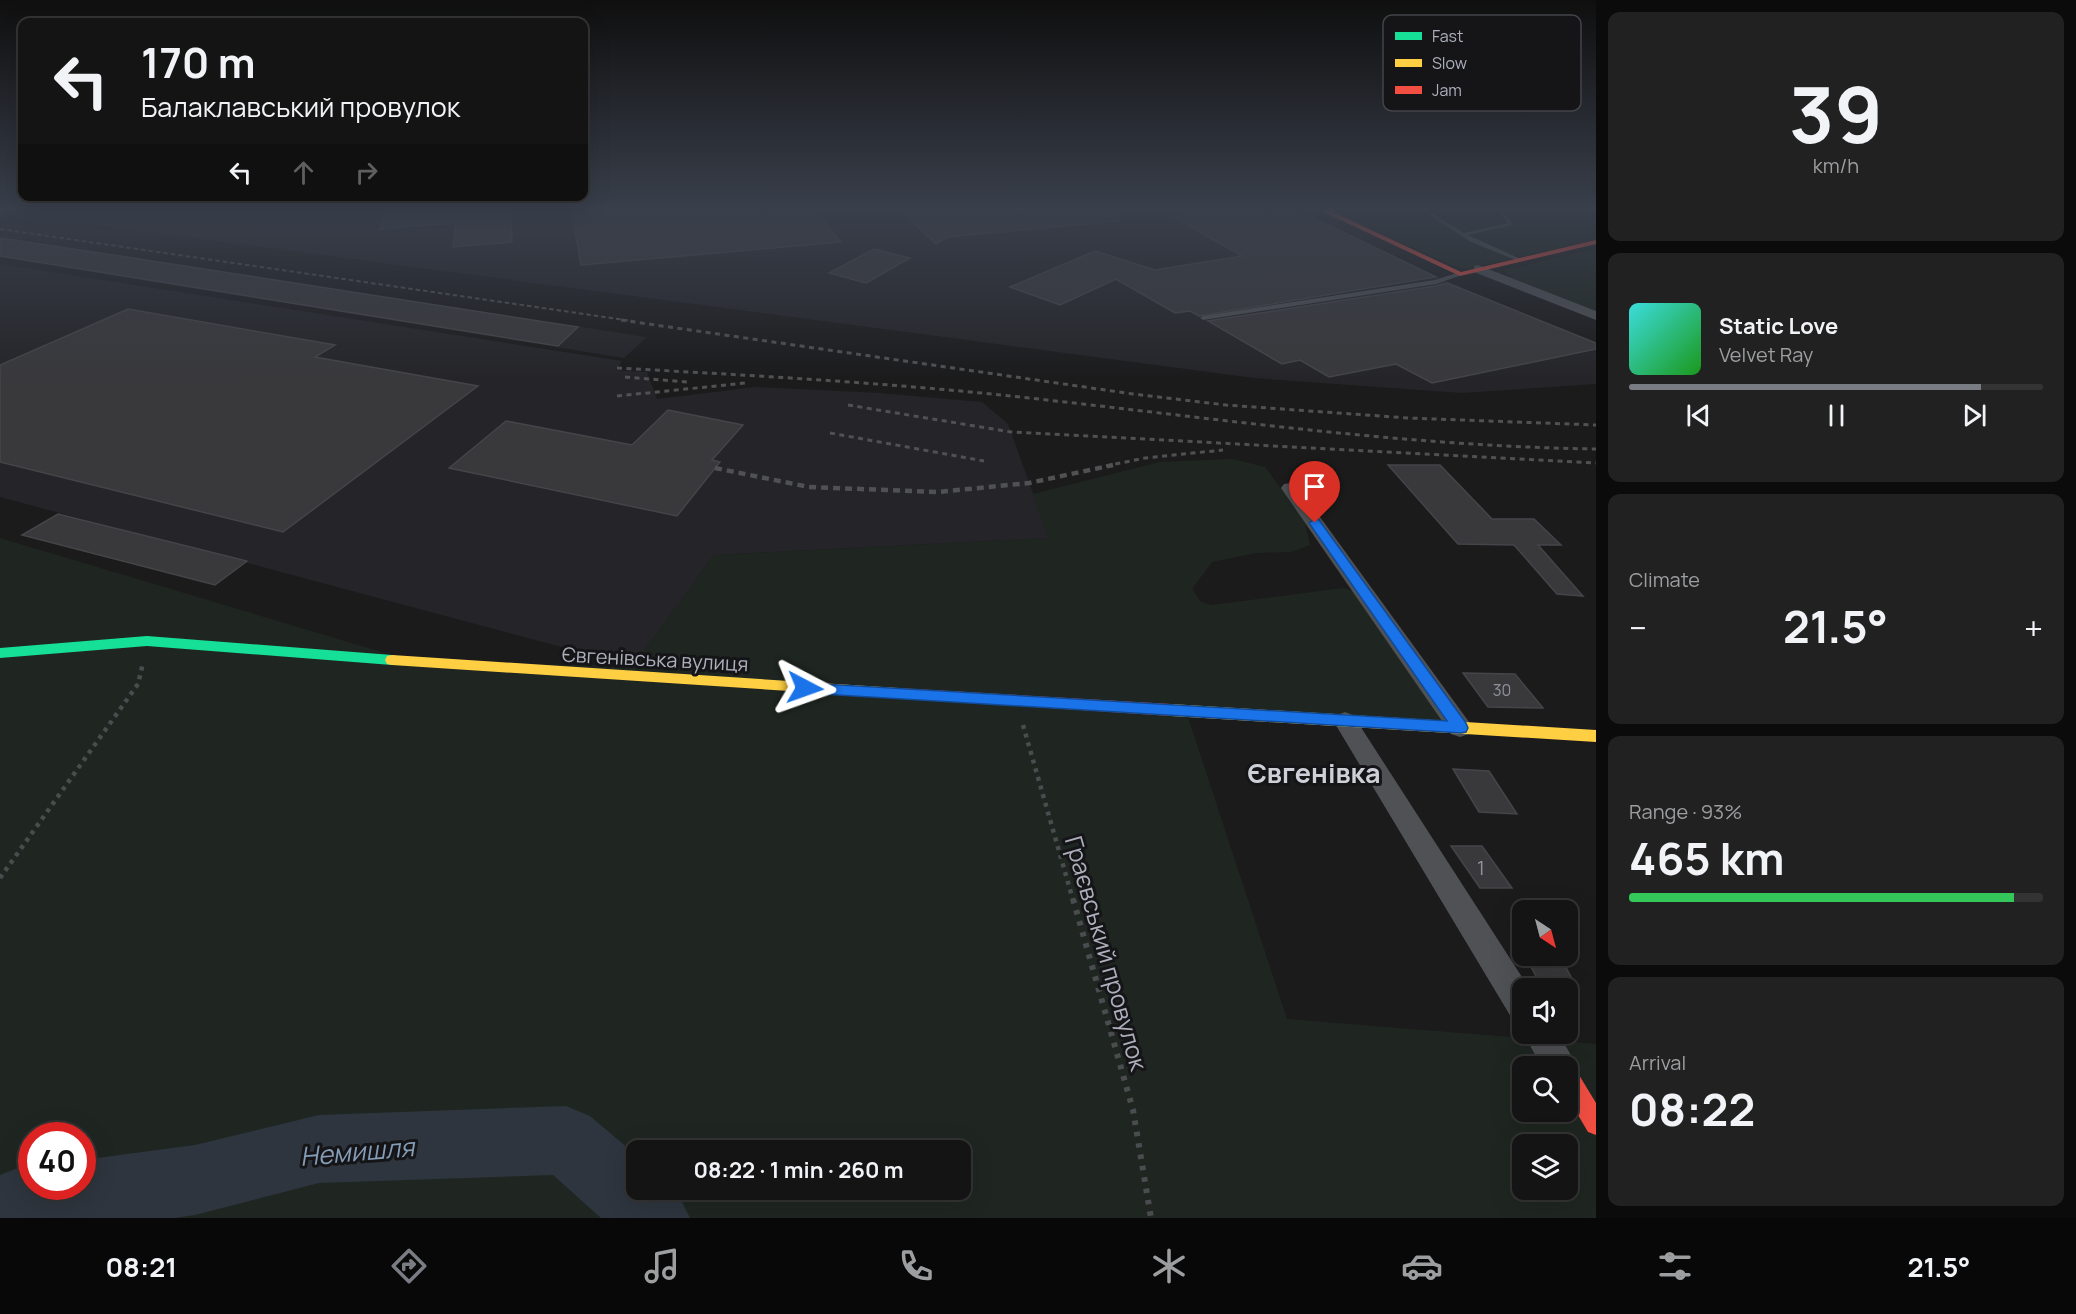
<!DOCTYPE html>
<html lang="en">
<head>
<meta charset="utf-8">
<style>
	body { margin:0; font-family:Manrope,sans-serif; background:#212122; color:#f1f3f6; height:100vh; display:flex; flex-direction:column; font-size:22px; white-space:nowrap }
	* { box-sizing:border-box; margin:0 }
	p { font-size:20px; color:#9d9ea0 }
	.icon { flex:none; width:33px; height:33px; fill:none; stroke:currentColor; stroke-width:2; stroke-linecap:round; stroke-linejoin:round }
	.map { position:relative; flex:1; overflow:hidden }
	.sheet { display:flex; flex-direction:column; gap:12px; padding:12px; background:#0b0b0c; width:480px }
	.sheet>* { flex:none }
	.top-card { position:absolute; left:18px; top:18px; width:570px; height:183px; border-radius:12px; box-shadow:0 6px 24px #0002,0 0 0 2px #333334; background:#141415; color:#f1f3f6; overflow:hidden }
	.needle { width:39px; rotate:144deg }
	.fabs { position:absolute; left:1512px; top:900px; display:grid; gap:12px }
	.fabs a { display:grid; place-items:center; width:66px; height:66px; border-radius:12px; background:#141415; box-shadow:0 6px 24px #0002,0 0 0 2px #333334; font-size:30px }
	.speed { position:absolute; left:18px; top:1122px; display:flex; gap:12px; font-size:30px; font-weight:700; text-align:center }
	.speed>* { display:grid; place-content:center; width:78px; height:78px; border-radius:50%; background:#141415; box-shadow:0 6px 24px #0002,0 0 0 2px #333334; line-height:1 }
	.speed .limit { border:9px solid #d22; background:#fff; color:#111 }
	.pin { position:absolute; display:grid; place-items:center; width:51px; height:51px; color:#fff; margin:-62px -26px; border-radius:50% 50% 50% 0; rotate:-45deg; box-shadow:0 0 6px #0007 }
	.pin .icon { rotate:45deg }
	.me { position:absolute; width:66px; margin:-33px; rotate:94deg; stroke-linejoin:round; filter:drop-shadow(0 0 4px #0008) }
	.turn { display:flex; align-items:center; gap:21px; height:126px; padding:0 24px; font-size:27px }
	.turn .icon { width:78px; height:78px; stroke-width:2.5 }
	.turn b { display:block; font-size:42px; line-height:51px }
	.lanes { display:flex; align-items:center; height:57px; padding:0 24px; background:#0003; justify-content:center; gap:30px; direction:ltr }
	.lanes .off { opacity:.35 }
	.big { font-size:45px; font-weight:700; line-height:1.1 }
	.sheet .widget { flex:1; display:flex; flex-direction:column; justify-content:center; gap:9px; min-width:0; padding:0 21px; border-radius:12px; background:#212122 }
	.sheet .dial { align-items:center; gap:0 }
	.dial b { font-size:78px; line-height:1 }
	.song { display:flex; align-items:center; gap:18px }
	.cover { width:72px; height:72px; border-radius:9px; background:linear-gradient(135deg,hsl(180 70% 55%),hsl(120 70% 35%)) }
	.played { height:6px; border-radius:3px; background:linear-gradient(90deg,#7a7c84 85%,#333334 85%) }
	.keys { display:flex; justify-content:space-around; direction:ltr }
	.heat { display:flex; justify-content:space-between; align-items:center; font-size:33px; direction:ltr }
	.charge { height:9px; border-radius:4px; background:linear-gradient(90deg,#34c759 93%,#333334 0) }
	.trip { position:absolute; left:626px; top:1140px; width:345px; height:60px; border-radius:12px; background:#141415; box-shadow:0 6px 24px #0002,0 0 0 2px #333334; font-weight:700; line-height:60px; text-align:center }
	.menu { display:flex; height:96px; justify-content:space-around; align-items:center; background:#080808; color:#9d9ea0 }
	.menu .icon { width:42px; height:42px }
	.menu .selected { color:#7a7c84 }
	.menu b { font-size:27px; color:#f1f3f6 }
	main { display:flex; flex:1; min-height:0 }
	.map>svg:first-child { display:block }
</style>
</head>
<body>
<main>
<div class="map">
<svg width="1596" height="1218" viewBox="0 0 1596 1218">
	<rect width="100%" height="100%" fill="#1b1b1c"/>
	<!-- built -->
	<g fill="#252529">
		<polygon points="93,208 1293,208 1427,273 1596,343 1596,384 1462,393 1254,378 66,221 77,214 88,213"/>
		<polygon points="0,238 647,337 624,358 0,257"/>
		<polygon points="0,264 622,361 616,370 647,372 657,399 756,387 879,393 982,402 1008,424 1049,538 714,555 633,666 0,497"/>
	</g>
	<!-- green -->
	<g fill="#1f2621" fill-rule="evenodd">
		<polygon points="1324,208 1417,208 1422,211 1440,208 1596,208 1596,240 1469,268 1459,268"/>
		<path d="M1596,249V312C1578,305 1511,284 1504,270Z"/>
		<path d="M1233,459L1265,467L1304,519L1310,545L1291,552L1256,553L1212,562L1192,589L1201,602L1211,605L1343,588L1365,594L1460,728L1186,711L1287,1019L1596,1044V1218H0V538L415,662L633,666L714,555L1048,538L1033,494L1160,462ZM1522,1066H1568V1112H1522ZM32,1136H82V1186H32ZM1522,1144H1568V1190H1522ZM636,1150H960V1190H636Z"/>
	</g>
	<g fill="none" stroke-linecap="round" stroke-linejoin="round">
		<!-- river -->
		<polygon fill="#2e353e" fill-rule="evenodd" points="566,1106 590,1116 636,1155 636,1190 676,1190 690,1218 601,1218 553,1175 319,1183 195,1215 175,1218 0,1218 0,1175 15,1169 32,1167 32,1186 82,1186 82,1160 195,1145 319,1115"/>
	</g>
	<!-- building -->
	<g fill="#39393c" stroke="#444548" stroke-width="1.5">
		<polygon points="511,208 512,242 453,247 456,223 380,229 386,209"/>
		<polygon points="571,208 813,208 841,242 581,265"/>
		<polygon points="898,208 984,208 987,211 1119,208 1119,221 947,237 936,244"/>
		<polygon points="1185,208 1293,208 1436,277 1199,316 1190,311 1175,313 1116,279 1060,305 1010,287 1095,251 1155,270 1242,256 1175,218 1186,213"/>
		<polygon points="0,238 120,256 578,327 558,346 0,256"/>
		<polygon points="874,249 910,258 866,283 829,273"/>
		<polygon points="1447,283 1596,343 1596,349 1432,383 1396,364 1329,377 1300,360 1282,364 1208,321 1436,286"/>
		<polygon points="128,309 335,345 315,357 478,386 283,532 0,462 0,365"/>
		<polygon points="668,410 743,425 712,460 720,462 677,516 449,468 506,421 632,445"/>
		<polygon points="1388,465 1440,465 1492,519 1534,519 1561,545 1538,545 1583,596 1557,594 1514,545 1458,544"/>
		<polygon points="58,514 247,561 215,585 22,535"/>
		<polygon points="1463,673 1515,674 1543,708 1488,707"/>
		<polygon points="1453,769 1489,771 1517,814 1479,812"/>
		<polygon points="1451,846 1482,846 1512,888 1480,888"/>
		<polygon points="1526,957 1563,962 1577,988 1542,988"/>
	</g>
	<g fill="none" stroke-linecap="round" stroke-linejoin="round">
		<!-- path-far1 -->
		<g stroke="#4b4c4f" stroke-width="4.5" stroke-dasharray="4 5" stroke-linecap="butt">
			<polyline points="1023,725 1073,900"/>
			<polyline points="0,878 138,684 143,663"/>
		</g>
		<!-- path -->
		<polyline stroke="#4b4c4f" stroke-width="6" stroke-dasharray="4.5 7" stroke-linecap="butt" points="1073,899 1133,1110 1151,1218"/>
		<!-- lane -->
		<g fill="#4f5155" fill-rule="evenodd">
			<polygon points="1418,208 1424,208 1464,233 1508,223 1496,208 1501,208 1513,225 1468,235 1523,260 1518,261 1471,242"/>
			<polygon points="1460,272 1463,274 1462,275 1436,284 1203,320 1200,318 1203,316 1435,280"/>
		</g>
		<!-- street -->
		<g fill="#4f5155" fill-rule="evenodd">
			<polygon points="1478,265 1596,311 1596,320 1474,272 1474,266"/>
			<polygon points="1290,483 1296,484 1469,722 1472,728 1469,734 1460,737 1451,734 1281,488 1284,484"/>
			<polygon points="1345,712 1353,715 1529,988 1522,988 1522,1022 1511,1017 1337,727 1333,721 1337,715"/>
			<polygon points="1524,1034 1559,1034 1577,1066 1572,1078 1568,1080 1568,1066 1541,1066"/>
		</g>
		<!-- fast -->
		<polygon fill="#16e098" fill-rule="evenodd" points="147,636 392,655 397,656 399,660 397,664 392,665 147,646 0,658 0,648"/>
		<!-- slow -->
		<g fill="#ffcf43" fill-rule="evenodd">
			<polygon points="392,655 898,688 903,689 905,693 903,697 898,698 392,665 387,664 385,660 387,656"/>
			<polygon points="1171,704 1596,730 1596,742 1171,716 1166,714 1163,710 1166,706"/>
		</g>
		<!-- jam -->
		<g fill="#f24e42" fill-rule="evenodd">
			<polygon points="1315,208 1324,208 1461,272 1596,240 1596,244 1460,276"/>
			<polygon points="898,688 1171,704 1176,706 1179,710 1176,714 1171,716 898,698 893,697 891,693 893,689"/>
			<polygon points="1568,1067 1576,1070 1596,1103 1596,1135 1588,1132 1568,1098"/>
		</g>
		<!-- rail-far2 -->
		<polyline stroke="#505153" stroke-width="2" stroke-dasharray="4.5 3" stroke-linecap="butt" points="0,229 632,321"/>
		<!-- rail-far1 -->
		<g stroke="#505153" stroke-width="3" stroke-dasharray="5 4.5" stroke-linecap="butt">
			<polyline points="621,320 1133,394 1226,405 1408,418 1596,425"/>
			<path d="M617,368C745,375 874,382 1001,395C1201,416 1395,446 1596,449"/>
			<polyline points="625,377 688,382"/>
			<polyline points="617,396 746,383"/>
			<polyline points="848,405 1011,432 1596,463"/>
			<polyline points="830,433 984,461"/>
			<polyline points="1106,466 1145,458 1223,450"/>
		</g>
		<!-- rail -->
		<polyline stroke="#505153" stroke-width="4.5" stroke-dasharray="7 5" stroke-linecap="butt" points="715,468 809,487 938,492 1029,483 1113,465"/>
	</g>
	<!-- sky -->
	<linearGradient id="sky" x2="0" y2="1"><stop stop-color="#0f0f0f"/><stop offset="0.55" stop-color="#393f4b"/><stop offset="1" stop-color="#393f4b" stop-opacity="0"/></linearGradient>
	<rect width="1596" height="379" fill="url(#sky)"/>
	<!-- route -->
	<polygon fill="#1a73e8" stroke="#114b97" stroke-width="1.5" points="1315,519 1319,520 1466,723 1468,728 1466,732 1461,733 805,693 800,692 798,688 800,684 805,683 1447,721 1309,523"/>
	<g text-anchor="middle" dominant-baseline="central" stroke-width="6" stroke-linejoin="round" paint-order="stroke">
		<!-- number labels -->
		<g font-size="16" fill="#90929c">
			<text x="1502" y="690">30</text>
		</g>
		<!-- street labels -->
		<g font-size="20" fill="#adb0bc" stroke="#151518">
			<text transform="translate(655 659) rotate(3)">Євгенівська вулиця</text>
		</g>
		<!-- near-number labels -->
		<g font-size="20" fill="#90929c">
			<text x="1481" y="867">1</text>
		</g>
		<!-- near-street labels -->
		<g font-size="24" fill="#adb0bc" stroke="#151518">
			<text transform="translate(1107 953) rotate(74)">Граєвський провулок</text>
		</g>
		<!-- near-water labels -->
		<g font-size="26" font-style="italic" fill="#849cb7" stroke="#151518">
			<text transform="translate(357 1151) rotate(-5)">Немишля</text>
		</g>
		<!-- near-quarter labels -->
		<g font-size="27" font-weight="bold" fill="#ced0d8" stroke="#151518">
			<text x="1314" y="772">Євгенівка</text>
		</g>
	</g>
	<!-- legend -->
	<rect x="1383" y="15" width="198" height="96" rx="9" fill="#151518" stroke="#434449" stroke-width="1.5"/>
	<rect x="1395" y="32" width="27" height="8" fill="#16e098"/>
	<rect x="1395" y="59" width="27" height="8" fill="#ffcf43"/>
	<rect x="1395" y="86" width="27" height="8" fill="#f24e42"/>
	<g font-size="16" fill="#adb0bc">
		<text x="1432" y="42">Fast</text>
		<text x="1432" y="69">Slow</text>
		<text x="1432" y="96">Jam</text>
	</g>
</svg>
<div class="fabs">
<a><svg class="needle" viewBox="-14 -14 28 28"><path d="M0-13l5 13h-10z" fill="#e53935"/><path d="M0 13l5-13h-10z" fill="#9d9ea0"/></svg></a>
<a><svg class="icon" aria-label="sound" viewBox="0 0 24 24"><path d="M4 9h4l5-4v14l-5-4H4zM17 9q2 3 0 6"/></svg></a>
<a><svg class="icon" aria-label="search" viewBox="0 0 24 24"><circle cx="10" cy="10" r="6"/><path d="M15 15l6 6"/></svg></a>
<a><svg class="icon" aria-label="layers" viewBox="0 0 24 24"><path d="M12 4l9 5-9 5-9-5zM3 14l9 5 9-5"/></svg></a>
</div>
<div class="speed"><div class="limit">40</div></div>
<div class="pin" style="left:1315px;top:523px;background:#d93025"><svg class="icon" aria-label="arrive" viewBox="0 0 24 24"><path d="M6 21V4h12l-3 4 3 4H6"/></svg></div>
<svg class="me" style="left:805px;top:688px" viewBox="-20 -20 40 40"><path d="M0-17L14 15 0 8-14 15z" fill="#1a73e8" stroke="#fff" stroke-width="4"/></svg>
<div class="trip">08:22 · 1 min · 260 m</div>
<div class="top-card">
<div class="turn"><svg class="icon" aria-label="left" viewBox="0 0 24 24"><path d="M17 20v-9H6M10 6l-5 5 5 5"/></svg><div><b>170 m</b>Балаклавський провулок</div></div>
<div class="lanes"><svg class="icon" aria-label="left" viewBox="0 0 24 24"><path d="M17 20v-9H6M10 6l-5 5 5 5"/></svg><svg class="icon off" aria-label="ahead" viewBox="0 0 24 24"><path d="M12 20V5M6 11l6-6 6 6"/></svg><svg class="icon off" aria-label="right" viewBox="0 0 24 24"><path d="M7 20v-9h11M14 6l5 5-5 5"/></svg></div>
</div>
</div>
<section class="sheet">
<div class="widget dial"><b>39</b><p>km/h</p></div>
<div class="widget">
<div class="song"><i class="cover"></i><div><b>Static Love</b><p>Velvet Ray</p></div></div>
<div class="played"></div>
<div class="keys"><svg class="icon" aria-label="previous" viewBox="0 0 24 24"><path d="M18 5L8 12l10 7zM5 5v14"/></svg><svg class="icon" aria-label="pause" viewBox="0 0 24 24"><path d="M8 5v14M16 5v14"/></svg><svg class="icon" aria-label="next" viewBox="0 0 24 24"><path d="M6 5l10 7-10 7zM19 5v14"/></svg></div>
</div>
<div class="widget"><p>Climate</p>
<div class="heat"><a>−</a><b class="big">21.5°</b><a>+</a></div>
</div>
<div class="widget"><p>Range · 93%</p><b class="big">465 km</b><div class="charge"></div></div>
<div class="widget"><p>Arrival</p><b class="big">08:22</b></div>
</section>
</main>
<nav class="menu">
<b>08:21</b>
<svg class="icon selected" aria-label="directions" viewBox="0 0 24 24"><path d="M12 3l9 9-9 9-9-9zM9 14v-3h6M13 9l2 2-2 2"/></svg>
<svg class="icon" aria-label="music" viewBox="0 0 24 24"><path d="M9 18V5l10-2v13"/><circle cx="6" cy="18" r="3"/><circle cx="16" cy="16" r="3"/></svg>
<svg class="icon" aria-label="phone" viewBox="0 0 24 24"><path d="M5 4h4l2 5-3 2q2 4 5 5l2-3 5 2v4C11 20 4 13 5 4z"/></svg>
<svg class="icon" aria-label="climate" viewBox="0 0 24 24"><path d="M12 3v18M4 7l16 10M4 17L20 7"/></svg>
<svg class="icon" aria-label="car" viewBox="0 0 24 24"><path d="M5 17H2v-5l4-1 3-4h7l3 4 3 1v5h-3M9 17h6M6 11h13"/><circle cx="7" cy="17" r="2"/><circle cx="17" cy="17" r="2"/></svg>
<svg class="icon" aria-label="filters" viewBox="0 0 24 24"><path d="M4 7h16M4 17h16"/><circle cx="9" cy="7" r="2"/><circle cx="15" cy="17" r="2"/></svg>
<b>21.5°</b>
</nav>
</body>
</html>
